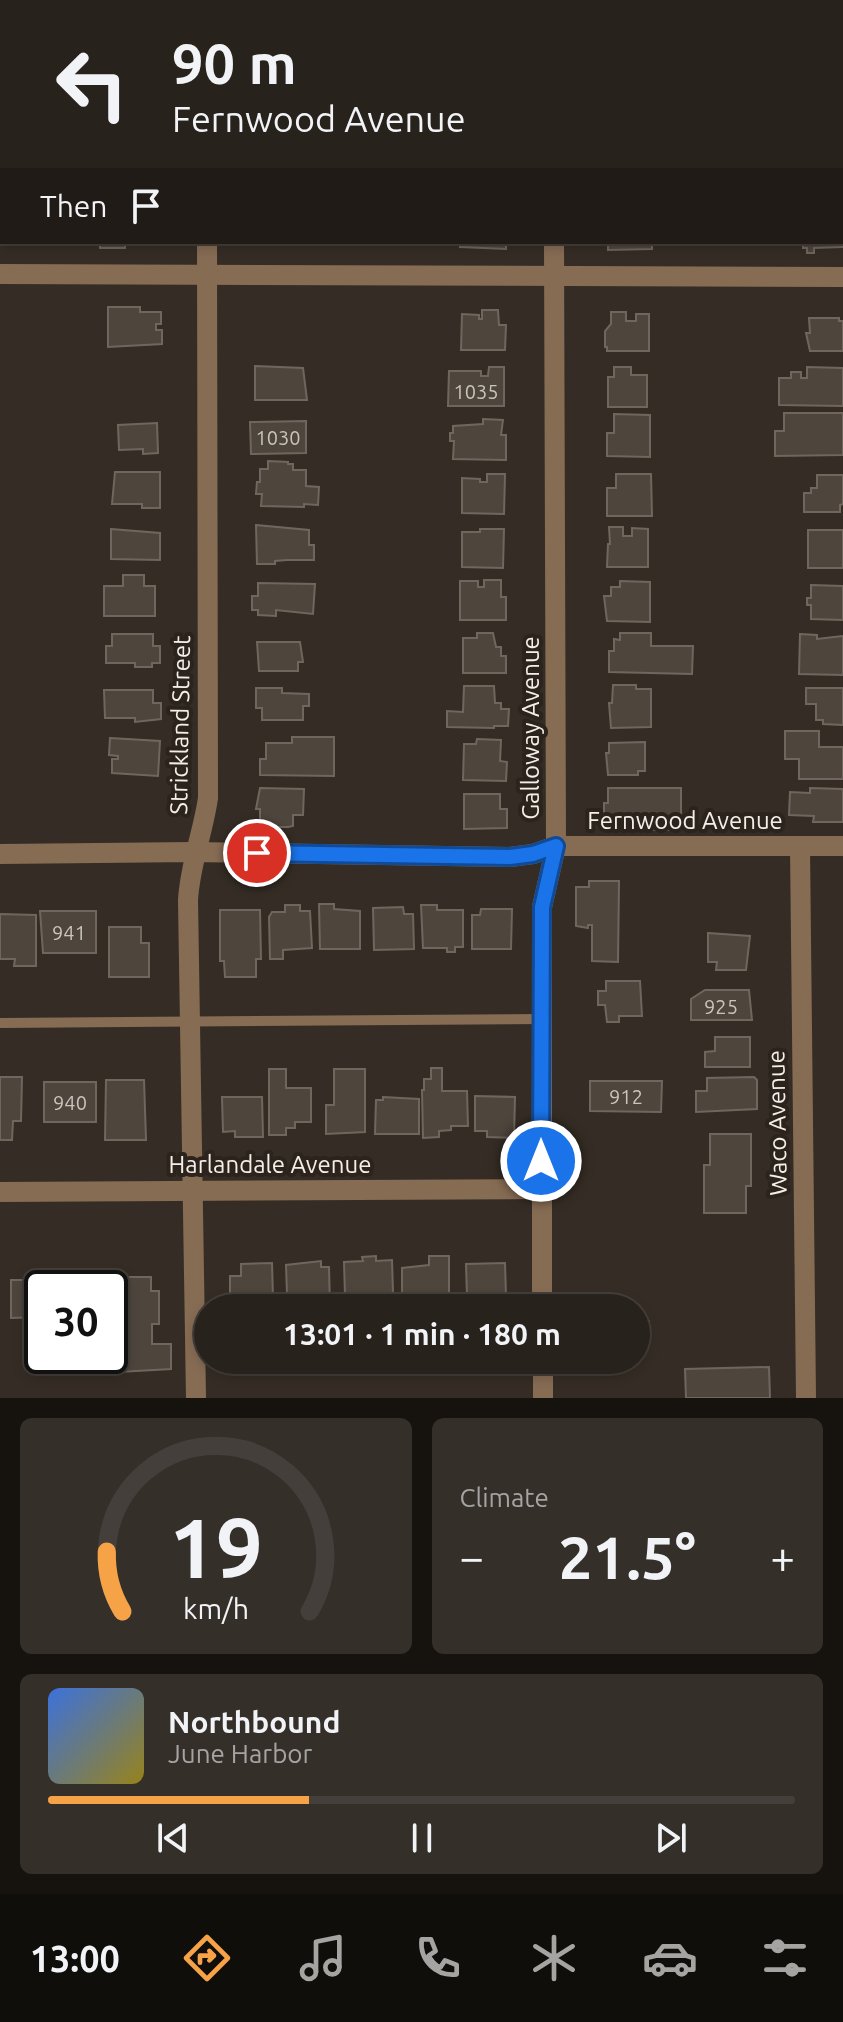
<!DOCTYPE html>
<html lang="en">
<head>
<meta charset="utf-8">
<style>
	body { margin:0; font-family:Ubuntu,sans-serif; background:#342f29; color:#f1f3f6; height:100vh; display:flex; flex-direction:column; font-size:30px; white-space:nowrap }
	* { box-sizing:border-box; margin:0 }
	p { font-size:26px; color:#a5a4a3 }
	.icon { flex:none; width:44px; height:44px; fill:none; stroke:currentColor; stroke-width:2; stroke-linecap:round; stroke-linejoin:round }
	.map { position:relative; height:1398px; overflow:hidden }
	.details { display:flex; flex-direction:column; gap:20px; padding:20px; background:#16130f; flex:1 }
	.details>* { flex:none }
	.top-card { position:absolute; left:0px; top:0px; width:844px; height:244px; box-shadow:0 4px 12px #0003,0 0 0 2px #443f3b; background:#28221c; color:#f1f3f6; overflow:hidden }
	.speed { position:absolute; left:24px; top:1270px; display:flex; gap:16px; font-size:40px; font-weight:700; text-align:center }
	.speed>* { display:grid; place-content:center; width:104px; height:104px; border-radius:50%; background:#28221c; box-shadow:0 4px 12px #0003,0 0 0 2px #443f3b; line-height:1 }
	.speed .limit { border:4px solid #111; border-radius:12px; background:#fff; color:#111 }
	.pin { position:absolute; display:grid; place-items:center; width:68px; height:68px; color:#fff; margin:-34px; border:4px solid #fff; border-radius:50%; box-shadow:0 2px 8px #0007 }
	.me { position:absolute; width:88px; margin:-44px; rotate:0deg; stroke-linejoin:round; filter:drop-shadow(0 0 6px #0008) }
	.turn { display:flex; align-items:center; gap:28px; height:168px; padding:0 40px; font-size:36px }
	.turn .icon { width:104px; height:104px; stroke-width:2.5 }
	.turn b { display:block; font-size:56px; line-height:68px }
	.then { display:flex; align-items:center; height:76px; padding:0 40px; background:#0003; gap:16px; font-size:30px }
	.big { font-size:60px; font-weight:600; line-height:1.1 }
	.details .tile { flex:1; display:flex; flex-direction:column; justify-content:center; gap:12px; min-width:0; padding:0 28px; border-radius:12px; background:#342f29 }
	.details .dial { align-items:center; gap:0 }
	.dial svg { height:208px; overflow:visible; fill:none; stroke:#443f3b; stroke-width:7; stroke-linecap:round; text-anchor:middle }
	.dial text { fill:#f1f3f6; stroke:none }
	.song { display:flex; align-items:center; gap:24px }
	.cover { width:96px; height:96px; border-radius:12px; background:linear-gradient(135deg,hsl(220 70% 55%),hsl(50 70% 35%)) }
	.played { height:8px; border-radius:4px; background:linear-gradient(90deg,#f6a247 35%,#443f3b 35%) }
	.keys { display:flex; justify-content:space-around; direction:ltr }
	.heat { display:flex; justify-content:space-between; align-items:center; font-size:44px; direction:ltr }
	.details .tiles { flex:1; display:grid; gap:20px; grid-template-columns:1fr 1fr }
	.tile:last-child { grid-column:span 2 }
	.trip { position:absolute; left:194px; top:1294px; width:456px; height:80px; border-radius:40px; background:#28221c; box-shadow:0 4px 12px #0003,0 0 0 2px #443f3b; font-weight:600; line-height:80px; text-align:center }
	.tab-bar { display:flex; height:128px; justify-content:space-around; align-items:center; background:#100e0b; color:#a5a4a3 }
	.tab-bar .icon { width:56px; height:56px }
	.tab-bar .selected { color:#f6a247 }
	.tab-bar b { font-size:36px; color:#f1f3f6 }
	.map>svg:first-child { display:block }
</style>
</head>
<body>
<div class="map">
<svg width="843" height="1398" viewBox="0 0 843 1398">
	<rect width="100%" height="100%" fill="#352d25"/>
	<!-- building -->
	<g fill="#4e453d" stroke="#70665e" stroke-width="2">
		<polygon points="842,225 843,247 814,248 814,253 807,253 807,248 803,248 803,242 842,242"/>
		<polygon points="93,242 162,242 162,243 125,243 125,248 100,248 100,245 93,245"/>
		<polygon points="460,242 506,242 506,249 460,247"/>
		<polygon points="608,242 652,242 652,249 608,250"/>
		<polygon points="108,307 140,307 140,312 161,312 161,324 156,324 156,330 162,330 162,344 108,347"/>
		<polygon points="482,310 498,310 499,325 506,325 505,350 461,350 462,314 479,315 479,319 482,319"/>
		<polygon points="611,312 626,312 626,321 636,321 636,314 649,314 649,351 607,351 607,347 605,347 605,331 611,324"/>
		<polygon points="809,318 839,318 839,321 843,321 843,351 810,351 806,333 810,333"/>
		<polygon points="255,366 303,368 307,400 255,400"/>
		<polygon points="489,367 504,367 504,406 448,406 449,371 481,371 481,376 488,376"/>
		<polygon points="614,367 631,367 631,375 647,375 647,407 608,407 608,377 614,377"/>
		<polygon points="807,367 843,368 843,406 779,405 779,378 791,378 791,372 801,372 801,378 807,378"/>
		<polygon points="784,413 843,413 843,455 775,456 775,431 784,431"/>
		<polygon points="614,414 650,415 650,457 607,456 607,433 614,433"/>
		<polygon points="483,419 503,420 501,435 506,435 506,460 453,459 454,441 450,441 450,433 453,433 453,426 483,424"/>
		<polygon points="306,421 306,453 251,454 250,422"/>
		<polygon points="157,423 158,453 143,454 143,449 119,450 118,425"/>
		<polygon points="268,461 288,462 288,464 293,464 293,470 306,470 306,486 319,487 318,505 304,504 304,507 261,506 262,494 256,494 257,482 260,482 260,469 268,469"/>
		<polygon points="115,472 160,472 160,508 142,508 142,504 112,504"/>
		<polygon points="487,474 505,474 504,514 462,513 462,478 480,479 480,482 487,482"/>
		<polygon points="616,474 651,474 652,516 607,516 607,488 616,488"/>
		<polygon points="817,475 843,475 843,504 840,505 840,512 804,512 804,493 811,493 811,488 817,488"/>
		<polygon points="256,525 309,530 309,545 314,545 314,560 287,560 275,561 275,564 257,564"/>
		<polygon points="609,527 623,527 623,536 632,536 632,528 648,529 648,567 607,567 608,544 610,544"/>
		<polygon points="111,529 160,533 160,560 111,559"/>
		<polygon points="480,529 504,529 503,568 462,567 462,532 480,532"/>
		<rect x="808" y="530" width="35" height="38"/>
		<polygon points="123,575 144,575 144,586 155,586 155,616 104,616 104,586 123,586"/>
		<polygon points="484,580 501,580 501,597 506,597 506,620 460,620 460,581 478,581 478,587 484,587"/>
		<polygon points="620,581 650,582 650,622 607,621 604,596 611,596 611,587 620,587"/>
		<polygon points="258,583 315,584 313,614 276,610 276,616 258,615 258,610 252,610 252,596 258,596"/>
		<polygon points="811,585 843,586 843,620 811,619 811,605 807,605 807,598 811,598"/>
		<polygon points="477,633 493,633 496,647 501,647 501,656 506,656 506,673 463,673 463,638 477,638"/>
		<polygon points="620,633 651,633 651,646 693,646 692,674 609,672 609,651 614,651 614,639 620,640"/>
		<polygon points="112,634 153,634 153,646 160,646 160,663 152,663 152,667 135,667 135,663 106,663 106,646 112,646"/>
		<polygon points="800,634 817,635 817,639 843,636 843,675 799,674"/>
		<polygon points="257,642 300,642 303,662 298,662 298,671 259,671"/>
		<polygon points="613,685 636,685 636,689 651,689 651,727 611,728 609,703 612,703"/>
		<polygon points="464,686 494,686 495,703 501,703 501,709 509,709 508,726 494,726 494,728 447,727 447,711 463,712"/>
		<polygon points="256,688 282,688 282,693 309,694 309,706 303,706 303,720 262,720 262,708 256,708"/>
		<polygon points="806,688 843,688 843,725 823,724 823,720 816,720 816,704 806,704"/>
		<polygon points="104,690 153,690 153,703 161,703 161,719 135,722 135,718 105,718"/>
		<polygon points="785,731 819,731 819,747 843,747 843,779 799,779 799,759 785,759"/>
		<polygon points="292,737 334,737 334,776 260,775 260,759 266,759 266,743 292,743"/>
		<polygon points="110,738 160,741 158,776 112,773 112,759 118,759 118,756 109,755"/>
		<polygon points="477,739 501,740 500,761 507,762 506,781 463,780 464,744 476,744"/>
		<polygon points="645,742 645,771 638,771 638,775 608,775 606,753 609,753 609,743"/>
		<polygon points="260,788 304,789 303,815 293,815 293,826 288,827 260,827 260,809 256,809"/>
		<polygon points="608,788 681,788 681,830 604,830 604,803 608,803"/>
		<polygon points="810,788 843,789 843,822 813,822 814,816 789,815 790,792 810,793"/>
		<polygon points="464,794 500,794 500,809 507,809 507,828 464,829"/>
		<polygon points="589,881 619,881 618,962 592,961 592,925 588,925 588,928 576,926 576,887 589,887"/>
		<polygon points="319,904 334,904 334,909 360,911 360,949 320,949"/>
		<polygon points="285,905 300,905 300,911 310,911 312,948 283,950 283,959 270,959 269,917 272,912 285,912"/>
		<polygon points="421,905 437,905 437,910 463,910 463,947 455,947 455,952 447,952 447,948 423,948"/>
		<polygon points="403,907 404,914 413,914 414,949 374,950 373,908"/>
		<polygon points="481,909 512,909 511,949 472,949 472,915 480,915"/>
		<polygon points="220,910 260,910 261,959 256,959 256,977 225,977 224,961 220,961"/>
		<polygon points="40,911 96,911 96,953 43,953"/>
		<polygon points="0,914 36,915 36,966 14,966 15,959 0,959"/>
		<polygon points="109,927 141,927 141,943 149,943 149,977 109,977"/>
		<polygon points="708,933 750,936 746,970 716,970 717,962 708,962"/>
		<polygon points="606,981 640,981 642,1016 619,1016 619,1022 607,1022 605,1005 598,1005 598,991 606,991"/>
		<polygon points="705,990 749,990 752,1020 691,1020 691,999"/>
		<polygon points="715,1037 750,1037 750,1067 705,1067 705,1052 715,1051"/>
		<polygon points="431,1068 442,1068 442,1091 467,1091 468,1126 451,1126 451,1130 439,1131 439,1137 423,1138 422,1090 424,1090 424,1079 431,1079"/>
		<polygon points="269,1069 286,1069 286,1088 311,1088 311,1122 295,1122 295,1128 286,1128 286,1135 269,1135"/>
		<polygon points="334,1069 365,1069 365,1132 326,1134 326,1105 334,1105"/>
		<polygon points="0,1077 22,1077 21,1121 13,1121 12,1140 0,1140"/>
		<polygon points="754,1077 757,1080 757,1109 696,1112 696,1091 707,1091 707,1078"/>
		<polygon points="106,1080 144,1080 146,1140 105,1140"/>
		<polygon points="590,1081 662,1081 661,1112 590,1111"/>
		<rect x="44" y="1082" width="52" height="40"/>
		<polygon points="475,1096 515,1097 514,1138 487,1137 487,1131 475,1131"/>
		<polygon points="222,1097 262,1097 263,1137 235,1137 235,1131 223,1132"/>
		<polygon points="383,1097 419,1099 419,1134 375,1134 376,1100 383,1100"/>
		<polygon points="710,1134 751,1134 751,1186 746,1186 746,1213 704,1213 704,1165 710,1165"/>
		<polygon points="376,1256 376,1261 392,1260 393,1293 345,1295 344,1262 363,1261 362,1257"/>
		<polygon points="429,1256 449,1256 449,1293 402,1293 402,1268 429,1265"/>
		<polygon points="321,1261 321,1267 329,1267 330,1308 312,1308 312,1301 295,1301 295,1294 287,1294 286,1265"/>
		<polygon points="272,1263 273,1298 230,1302 230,1276 241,1276 241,1264"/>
		<polygon points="505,1263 506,1296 467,1297 466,1264"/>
		<polygon points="118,1277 151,1277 151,1291 159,1291 159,1324 152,1324 152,1344 171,1344 171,1369 119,1372 116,1317"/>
		<polygon points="11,1280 50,1280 50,1288 42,1288 42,1317 11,1318"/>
		<polygon points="74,1280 102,1280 102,1288 64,1288 64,1284 74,1284"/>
		<polygon points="636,1321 649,1321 648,1344 636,1344"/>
		<polygon points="769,1367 770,1398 686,1398 685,1369"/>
	</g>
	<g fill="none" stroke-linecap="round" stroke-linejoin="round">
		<!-- service -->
		<polyline stroke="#876c54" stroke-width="10" points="0,1023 541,1019"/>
		<!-- minor -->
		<g stroke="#876c54" stroke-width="20">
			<polyline points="206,0 206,2"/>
			<polyline points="554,2 554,0"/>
			<polyline points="0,274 843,277"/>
			<polyline points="800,847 806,1398"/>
			<polyline points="0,854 194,852 510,857 533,854 556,846 843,846"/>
			<polyline points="0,1192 541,1189"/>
			<polyline points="542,1308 542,907 556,846 554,242"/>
			<polyline points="543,1360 543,1398"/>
			<path d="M196,1398L188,900C190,864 203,833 208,798L207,242"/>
		</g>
	</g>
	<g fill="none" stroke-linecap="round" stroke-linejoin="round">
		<!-- route casing -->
		<g stroke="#114b97" stroke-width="20">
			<polyline id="route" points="257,853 510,857 533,854 556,846 542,907 541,1161"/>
		</g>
		<!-- route -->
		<use href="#route" stroke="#1a73e8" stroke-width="14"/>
	</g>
	<g text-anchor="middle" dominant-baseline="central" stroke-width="8" stroke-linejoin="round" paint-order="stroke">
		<!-- number labels -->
		<g font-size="20" fill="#cac4be">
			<text x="476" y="391">1035</text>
			<text x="278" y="437">1030</text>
			<text x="69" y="932">941</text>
			<text x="721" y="1006">925</text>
			<text x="626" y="1096">912</text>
			<text x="70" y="1102">940</text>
		</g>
		<!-- street labels -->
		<g font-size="24" fill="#f4eee9" stroke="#2b231c">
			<text transform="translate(180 725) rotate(-89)">Strickland Street</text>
			<text transform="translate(530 728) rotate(-90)">Galloway Avenue</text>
			<text x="685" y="820">Fernwood Avenue</text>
			<text transform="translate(777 1123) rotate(-91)">Waco Avenue</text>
			<text x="270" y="1164">Harlandale Avenue</text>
		</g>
	</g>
</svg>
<div class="speed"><div class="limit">30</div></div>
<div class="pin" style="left:257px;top:853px;background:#d93025"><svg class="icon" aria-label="arrive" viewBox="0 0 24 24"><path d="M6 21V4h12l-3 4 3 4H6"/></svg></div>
<svg class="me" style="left:541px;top:1161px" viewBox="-20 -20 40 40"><circle r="17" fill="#1a73e8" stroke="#fff" stroke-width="3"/><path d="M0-11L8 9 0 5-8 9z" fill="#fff"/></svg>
<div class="trip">13:01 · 1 min · 180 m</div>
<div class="top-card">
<div class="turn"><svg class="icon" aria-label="left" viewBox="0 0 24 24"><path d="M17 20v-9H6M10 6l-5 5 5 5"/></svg><div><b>90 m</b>Fernwood Avenue</div></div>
<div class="then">Then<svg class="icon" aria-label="arrive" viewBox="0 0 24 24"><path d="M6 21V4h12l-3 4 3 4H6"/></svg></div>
</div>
</div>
<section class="details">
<div class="tiles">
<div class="tile dial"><svg viewBox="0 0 100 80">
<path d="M14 69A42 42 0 1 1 86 69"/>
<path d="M14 69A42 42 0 0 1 8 46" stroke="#f6a247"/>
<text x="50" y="56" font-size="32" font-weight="700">19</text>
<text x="50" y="72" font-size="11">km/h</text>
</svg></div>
<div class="tile"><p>Climate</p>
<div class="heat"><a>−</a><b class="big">21.5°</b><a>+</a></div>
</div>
<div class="tile">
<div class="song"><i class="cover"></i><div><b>Northbound</b><p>June Harbor</p></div></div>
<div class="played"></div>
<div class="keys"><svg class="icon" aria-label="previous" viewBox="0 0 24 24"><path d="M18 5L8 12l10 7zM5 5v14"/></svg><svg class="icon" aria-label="pause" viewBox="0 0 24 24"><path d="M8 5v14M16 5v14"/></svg><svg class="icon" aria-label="next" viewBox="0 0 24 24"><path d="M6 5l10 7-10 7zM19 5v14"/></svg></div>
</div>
</div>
</section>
<nav class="tab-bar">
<b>13:00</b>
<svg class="icon selected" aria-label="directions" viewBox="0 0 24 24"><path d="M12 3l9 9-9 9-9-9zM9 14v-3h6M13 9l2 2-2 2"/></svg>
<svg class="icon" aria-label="music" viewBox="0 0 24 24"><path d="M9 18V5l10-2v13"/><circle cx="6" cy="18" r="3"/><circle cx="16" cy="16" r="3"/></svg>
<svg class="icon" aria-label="phone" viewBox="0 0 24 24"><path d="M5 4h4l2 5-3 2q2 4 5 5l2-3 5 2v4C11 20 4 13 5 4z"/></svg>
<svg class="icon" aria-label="climate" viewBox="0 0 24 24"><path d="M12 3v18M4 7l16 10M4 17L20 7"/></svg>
<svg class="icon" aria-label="car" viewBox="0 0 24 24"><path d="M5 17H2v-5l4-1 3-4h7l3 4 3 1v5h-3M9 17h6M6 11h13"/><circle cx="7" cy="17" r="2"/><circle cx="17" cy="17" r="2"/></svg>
<svg class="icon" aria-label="filters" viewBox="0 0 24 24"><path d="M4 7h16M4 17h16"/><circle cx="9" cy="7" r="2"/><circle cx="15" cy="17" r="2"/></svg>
</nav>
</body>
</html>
